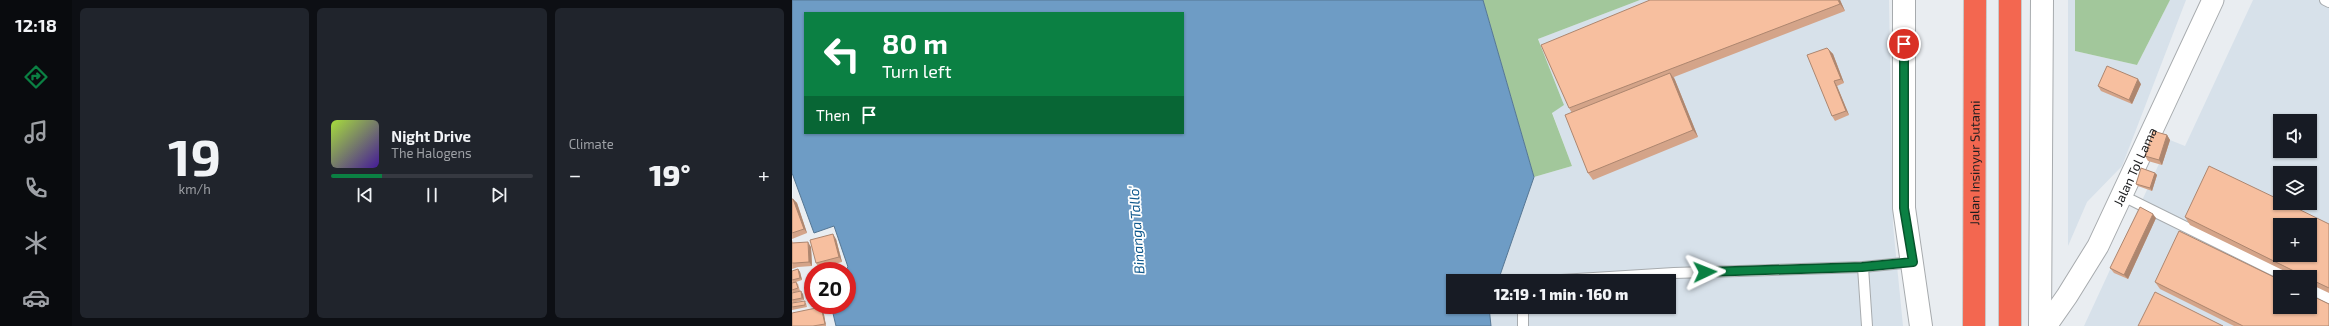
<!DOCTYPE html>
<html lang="en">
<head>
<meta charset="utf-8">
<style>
	body { margin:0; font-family:"Exo 2",sans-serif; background:#20242c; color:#f1f3f6; height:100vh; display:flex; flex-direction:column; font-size:15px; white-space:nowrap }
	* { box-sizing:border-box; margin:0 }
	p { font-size:13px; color:#9ea1a6 }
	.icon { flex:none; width:22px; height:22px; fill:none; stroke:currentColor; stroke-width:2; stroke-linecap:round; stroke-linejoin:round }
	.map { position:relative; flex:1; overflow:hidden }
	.side { display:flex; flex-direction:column; gap:8px; padding:8px; background:#0d0f14; width:720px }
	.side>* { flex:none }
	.banner { position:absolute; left:12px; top:12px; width:380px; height:122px; border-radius:0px; box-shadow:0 1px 3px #0004; background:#0b8043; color:#fff; overflow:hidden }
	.controls { position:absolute; left:1481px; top:114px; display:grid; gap:8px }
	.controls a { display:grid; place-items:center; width:44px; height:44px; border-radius:0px; background:#171b24; box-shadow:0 1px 3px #0004; font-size:20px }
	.speed { position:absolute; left:12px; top:262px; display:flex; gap:8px; font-size:20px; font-weight:700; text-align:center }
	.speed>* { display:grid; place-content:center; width:52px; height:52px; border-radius:50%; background:#171b24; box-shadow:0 1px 3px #0004; line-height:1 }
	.speed .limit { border:6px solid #d22; background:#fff; color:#111 }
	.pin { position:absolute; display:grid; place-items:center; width:34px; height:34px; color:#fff; margin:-17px; border:2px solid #fff; border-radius:50%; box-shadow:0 1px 4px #0007 }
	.me { position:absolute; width:44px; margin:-22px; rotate:88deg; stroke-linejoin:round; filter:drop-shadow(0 0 3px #0008) }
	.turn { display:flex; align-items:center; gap:14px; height:84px; padding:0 12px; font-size:18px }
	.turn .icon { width:52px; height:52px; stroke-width:2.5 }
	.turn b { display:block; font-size:28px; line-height:34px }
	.then { display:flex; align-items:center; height:38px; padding:0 12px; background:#0003; gap:8px; font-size:15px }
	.big { font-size:30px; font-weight:800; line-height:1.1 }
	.side .widget { flex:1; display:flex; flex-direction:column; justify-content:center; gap:6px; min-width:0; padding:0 14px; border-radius:6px; background:#20242c }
	.side .dial { align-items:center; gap:0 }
	.dial b { font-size:52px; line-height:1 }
	.song { display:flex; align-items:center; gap:12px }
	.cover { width:48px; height:48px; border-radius:6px; background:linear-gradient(135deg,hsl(80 70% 55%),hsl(260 70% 35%)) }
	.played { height:4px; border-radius:2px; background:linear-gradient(90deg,#0b8043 25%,#363941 25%) }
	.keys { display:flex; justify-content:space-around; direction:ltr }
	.heat { display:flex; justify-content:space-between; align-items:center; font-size:22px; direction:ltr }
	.side .tiles { flex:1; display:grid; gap:8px; grid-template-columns:repeat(3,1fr) }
	.trip { position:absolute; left:654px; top:274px; width:230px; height:40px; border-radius:0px; background:#171b24; box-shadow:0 1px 3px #0004; font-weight:800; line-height:40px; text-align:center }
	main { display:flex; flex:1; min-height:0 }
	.tabs { display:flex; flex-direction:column; width:72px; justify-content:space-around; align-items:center; background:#090b0e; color:#9ea1a6 }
	.tabs .icon { width:28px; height:28px }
	.tabs .active { color:#0b8043 }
	.tabs b { font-size:18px; color:#f1f3f6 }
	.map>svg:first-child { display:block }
</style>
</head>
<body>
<main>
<nav class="tabs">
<b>12:18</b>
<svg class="icon active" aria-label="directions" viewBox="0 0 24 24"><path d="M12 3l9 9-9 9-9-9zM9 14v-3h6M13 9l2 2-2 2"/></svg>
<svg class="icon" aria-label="music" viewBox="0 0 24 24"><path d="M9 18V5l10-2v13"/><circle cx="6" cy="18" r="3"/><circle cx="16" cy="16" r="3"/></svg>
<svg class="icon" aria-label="phone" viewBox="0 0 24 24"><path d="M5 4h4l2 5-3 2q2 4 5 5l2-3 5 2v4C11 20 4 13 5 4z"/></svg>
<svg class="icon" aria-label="climate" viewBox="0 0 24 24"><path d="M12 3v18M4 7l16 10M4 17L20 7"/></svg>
<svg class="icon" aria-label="car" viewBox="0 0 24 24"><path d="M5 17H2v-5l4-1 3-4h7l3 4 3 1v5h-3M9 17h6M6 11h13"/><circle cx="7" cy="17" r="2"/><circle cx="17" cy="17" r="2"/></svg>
</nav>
<section class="side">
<div class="tiles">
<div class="widget dial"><b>19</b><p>km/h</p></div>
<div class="widget">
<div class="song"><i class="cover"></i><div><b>Night Drive</b><p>The Halogens</p></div></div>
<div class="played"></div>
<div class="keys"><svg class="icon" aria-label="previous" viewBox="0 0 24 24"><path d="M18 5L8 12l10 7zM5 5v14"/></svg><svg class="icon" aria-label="pause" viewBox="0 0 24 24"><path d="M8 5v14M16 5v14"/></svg><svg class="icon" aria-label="next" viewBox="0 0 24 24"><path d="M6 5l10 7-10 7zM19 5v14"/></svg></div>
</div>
<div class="widget"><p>Climate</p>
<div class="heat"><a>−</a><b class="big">19°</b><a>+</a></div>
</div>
</div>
</section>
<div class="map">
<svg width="1537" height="326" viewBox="0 0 1537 326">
	<rect width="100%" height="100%" fill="#e9edf1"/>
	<!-- built -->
	<g fill="#d7e1ea" fill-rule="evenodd">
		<polygon points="848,0 1097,0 1101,225 1111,326 699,326 697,307 877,307 877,281 706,281 742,177 780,166 760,112 772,105 746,39"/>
		<polygon points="1276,0 1283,0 1283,51 1345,65 1378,0 1394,0 1330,166 1295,202 1276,246"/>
		<path d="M1461,0H1537V326H1292L1378,140L1393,146ZM1488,121H1518V151H1488ZM1488,173H1518V203H1488ZM1488,225H1518V255H1488ZM1488,277H1518V307H1488Z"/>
	</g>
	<!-- green -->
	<g fill="#a2c79b">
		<polygon points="691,0 848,0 746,39 772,105 760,113 780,166 742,177"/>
		<polygon points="1283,0 1378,0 1345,65 1283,51"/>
	</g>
	<!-- water -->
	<path fill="#6e9cc5" stroke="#557693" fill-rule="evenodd" d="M0,0H691L742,177L706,281H661V307H697L699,326H44L39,305H55V271H52L56,267L42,226L22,233L0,173ZM13,13H391V133H13Z"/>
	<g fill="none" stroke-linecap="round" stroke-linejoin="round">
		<!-- service casing -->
		<g stroke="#a7abae" stroke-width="12">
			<g id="service">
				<polyline points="1533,0 1537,2"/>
				<polyline points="1329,195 1495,277"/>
				<polyline points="1071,267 1075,326"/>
				<polyline points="753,281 882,273 1071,267 1121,262"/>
				<polyline points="1518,288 1537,298"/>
				<polyline points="731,307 731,326"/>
			</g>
		</g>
		<!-- minor casing -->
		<g stroke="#a7abae" stroke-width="23">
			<g id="minor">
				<path id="s1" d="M1254,326L1275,296L1306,246L1421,0"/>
			</g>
		</g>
		<!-- tertiary casing -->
		<g stroke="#a7abae" stroke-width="24">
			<g id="tertiary">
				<polyline points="1112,0 1112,208 1129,326"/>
				<polyline points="1248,326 1250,0"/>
			</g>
		</g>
		<!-- motorway casing -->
		<g stroke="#c9c9c9" stroke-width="24">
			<g id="motorway">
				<path id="s2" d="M1182,326L1183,0"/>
				<polyline points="1218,326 1218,0"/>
			</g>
		</g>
		<!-- service -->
		<use href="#service" stroke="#fff" stroke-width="10"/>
		<!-- minor -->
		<use href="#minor" stroke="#fff" stroke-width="21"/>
		<!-- tertiary -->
		<use href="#tertiary" stroke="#fff" stroke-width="22"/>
		<!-- motorway -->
		<use href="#motorway" stroke="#f36750" stroke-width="22"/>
	</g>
	<!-- wall -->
	<g fill="#d4a489">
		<polygon points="1048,0 1053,11 882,77 883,80 906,137 801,180 796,173 780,113 777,108"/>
		<polygon points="1037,50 1041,54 1052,83 1045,86 1057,115 1043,121 1040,116"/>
		<polygon points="1349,84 1340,104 1309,91 1306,86"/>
		<polygon points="1375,135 1378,140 1370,165 1356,161 1353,156"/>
		<polygon points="1363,173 1365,175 1360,191 1346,186 1344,184"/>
		<polygon points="0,199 1,199 5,203 15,233 0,239"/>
		<polygon points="1393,217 1537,224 1537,293 1518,284 1518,277 1505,277 1398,225"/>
		<polygon points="1364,218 1336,279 1322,273 1318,268"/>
		<polygon points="44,239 50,262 27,268 24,263"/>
		<polygon points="0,240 1,243 19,247 20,266 6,267 0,269"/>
		<polygon points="6,269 8,272 10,280 4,282 6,284 8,291 1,293 11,294 12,300 0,303 14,303 15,307 0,310 0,271"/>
		<polygon points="1363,282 1537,326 1442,326 1368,289"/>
		<polygon points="31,309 34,326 0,326"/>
	</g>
	<!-- shaded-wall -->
	<g fill="#ad866f">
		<polygon points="1046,0 1048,0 1053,11 1048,4"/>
		<polygon points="1037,50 1041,54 1052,83 1049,79"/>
		<polygon points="878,73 883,80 906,137 901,130"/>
		<polygon points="1346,79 1349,84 1340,104 1337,100"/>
		<polygon points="1042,81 1045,86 1057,115 1054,111"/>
		<polygon points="1375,135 1378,140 1370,165 1367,160"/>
		<polygon points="1363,173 1365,175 1360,191 1358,188"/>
		<polygon points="1,199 5,203 15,233 12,229"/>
		<polygon points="1361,214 1364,218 1336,279 1332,275"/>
		<polygon points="41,234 44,239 50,262 47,257"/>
		<polygon points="16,242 19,247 20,266 17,262"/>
		<polygon points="6,269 8,272 10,280 8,278"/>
		<polygon points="9,291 11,294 12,300 10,298"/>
		<polygon points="29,307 31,309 34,326 33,324"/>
	</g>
	<!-- building -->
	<g fill="#f7bf9f" stroke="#ad866f" fill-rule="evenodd">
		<polygon points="858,0 1046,0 1048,4 777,108 749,45"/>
		<polygon points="1035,48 1037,50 1049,79 1042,81 1054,111 1040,116 1015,55"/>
		<polygon points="1315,66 1346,79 1337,100 1306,86"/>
		<polygon points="878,73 901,130 796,173 773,115"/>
		<polygon points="1361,131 1375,135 1367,160 1353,156"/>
		<path d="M1417,166L1488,200V203H1494L1537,224V288L1518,279V277H1514L1393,217ZM1488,225H1518V255H1488Z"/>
		<polygon points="1349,168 1363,173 1358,188 1344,184"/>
		<polygon points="0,199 1,199 12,229 0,233"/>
		<polygon points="1348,207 1361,214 1332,275 1318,268"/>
		<polygon points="1387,231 1488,280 1488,307 1518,307 1518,295 1537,304 1537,326 1451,326 1363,282"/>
		<polygon points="41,234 47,257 24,263 18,240"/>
		<polygon points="16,242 17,262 3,263 0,263 0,243"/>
		<polygon points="6,269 8,278 0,280 0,271"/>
		<polygon points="4,282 6,288 0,290 0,283"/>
		<polygon points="9,291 10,298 0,300 0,293"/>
		<polygon points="1363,292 1431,326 1346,326"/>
		<polygon points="13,301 13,305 0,307 0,303"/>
		<polygon points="29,307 33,324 21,326 0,326 0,313"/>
	</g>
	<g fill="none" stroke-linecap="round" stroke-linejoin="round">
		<!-- route casing -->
		<g stroke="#07532c" stroke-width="10">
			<polyline id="route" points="913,272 1070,267 1121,262 1112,208 1112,44"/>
		</g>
		<!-- route -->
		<use href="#route" stroke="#0b8043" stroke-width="7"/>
	</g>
	<g text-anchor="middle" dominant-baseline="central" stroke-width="3.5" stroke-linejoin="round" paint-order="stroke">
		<!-- street labels -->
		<g font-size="13" fill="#1c1d1f" stroke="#fff">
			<text stroke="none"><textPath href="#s2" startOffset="163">Jalan Insinyur Sutami</textPath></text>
			<text stroke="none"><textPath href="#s1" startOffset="183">Jalan Tol Lama</textPath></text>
		</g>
		<!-- water labels -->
		<g font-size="14" font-style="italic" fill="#115a8e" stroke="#fff">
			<text transform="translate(344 230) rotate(-94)">Binanga Tallo'</text>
		</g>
	</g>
</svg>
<div class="controls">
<a><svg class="icon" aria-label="sound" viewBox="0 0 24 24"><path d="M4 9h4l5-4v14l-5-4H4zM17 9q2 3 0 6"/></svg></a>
<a><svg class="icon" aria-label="layers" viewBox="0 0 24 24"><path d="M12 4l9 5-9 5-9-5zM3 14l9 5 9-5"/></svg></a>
<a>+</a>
<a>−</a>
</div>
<div class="speed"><div class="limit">20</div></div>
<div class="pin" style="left:1112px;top:44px;background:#d93025"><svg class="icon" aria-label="arrive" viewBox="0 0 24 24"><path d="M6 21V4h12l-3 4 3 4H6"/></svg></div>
<svg class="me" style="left:913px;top:272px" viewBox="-20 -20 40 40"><path d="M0-17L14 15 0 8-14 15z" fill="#0b8043" stroke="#fff" stroke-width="4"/></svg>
<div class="trip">12:19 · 1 min · 160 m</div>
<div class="banner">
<div class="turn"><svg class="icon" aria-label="left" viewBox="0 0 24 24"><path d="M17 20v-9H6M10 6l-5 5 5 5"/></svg><div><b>80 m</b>Turn left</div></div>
<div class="then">Then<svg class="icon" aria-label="arrive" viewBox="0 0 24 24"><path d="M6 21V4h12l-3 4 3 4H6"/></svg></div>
</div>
</div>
</main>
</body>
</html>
